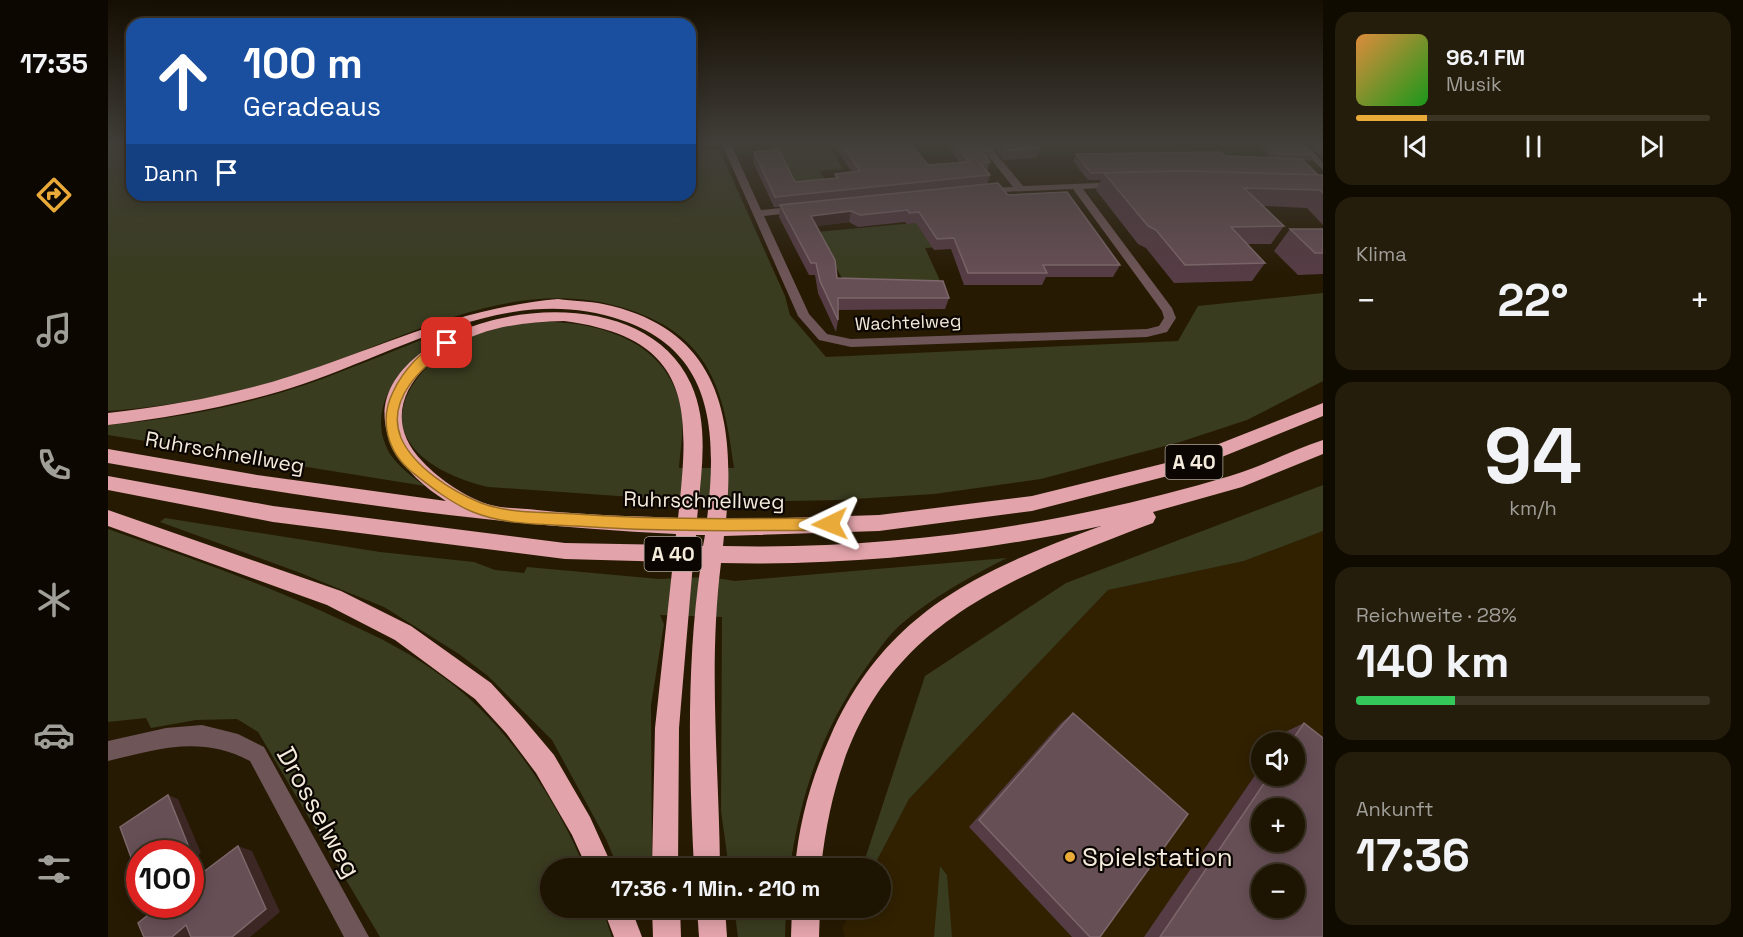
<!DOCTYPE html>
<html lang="de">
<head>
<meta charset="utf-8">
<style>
	body { margin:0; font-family:"Space Grotesk",sans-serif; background:#251d0c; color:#f1f3f6; height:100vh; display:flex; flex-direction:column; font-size:22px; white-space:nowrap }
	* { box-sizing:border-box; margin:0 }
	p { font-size:20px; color:#a09e99 }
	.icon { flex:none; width:33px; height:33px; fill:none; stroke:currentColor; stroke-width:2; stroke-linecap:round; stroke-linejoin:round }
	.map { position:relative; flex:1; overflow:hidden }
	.panel { display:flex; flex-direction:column; gap:12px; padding:12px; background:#100b01; width:420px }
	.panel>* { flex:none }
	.guide { position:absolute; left:18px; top:18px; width:570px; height:183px; border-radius:18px; box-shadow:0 3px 15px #0003,0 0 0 2px #3b3324; background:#1a4fa0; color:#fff; overflow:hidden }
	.controls { position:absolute; left:1143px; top:732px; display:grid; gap:12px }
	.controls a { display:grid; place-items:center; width:54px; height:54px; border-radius:50%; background:#1d1402; box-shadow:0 3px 15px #0003,0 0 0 2px #3b3324; font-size:30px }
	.speed { position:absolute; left:18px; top:840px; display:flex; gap:12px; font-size:30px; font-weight:700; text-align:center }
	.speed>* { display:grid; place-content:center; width:78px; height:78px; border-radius:50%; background:#1d1402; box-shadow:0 3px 15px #0003,0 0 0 2px #3b3324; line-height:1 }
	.speed .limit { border:9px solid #d22; background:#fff; color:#111 }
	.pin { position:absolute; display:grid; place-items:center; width:51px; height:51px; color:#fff; margin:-26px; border-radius:12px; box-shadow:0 3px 9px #0006 }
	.me { position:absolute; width:66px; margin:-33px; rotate:268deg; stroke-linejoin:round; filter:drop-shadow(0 0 4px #0008) }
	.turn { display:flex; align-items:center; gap:21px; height:126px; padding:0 18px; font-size:27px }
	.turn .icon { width:78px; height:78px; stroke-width:2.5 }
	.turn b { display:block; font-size:42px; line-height:51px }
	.then { display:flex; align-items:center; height:57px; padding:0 18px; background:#0003; gap:12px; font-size:22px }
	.big { font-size:45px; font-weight:800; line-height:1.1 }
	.panel .card { flex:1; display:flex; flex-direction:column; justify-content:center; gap:9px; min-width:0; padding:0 21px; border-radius:18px; background:#251d0c }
	.panel .dial { align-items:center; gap:0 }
	.dial b { font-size:78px; line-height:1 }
	.song { display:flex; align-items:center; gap:18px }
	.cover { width:72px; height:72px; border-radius:9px; background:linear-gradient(135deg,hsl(30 70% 55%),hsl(120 70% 35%)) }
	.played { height:6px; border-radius:3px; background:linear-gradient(90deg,#eaaa39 20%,#3b3324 20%) }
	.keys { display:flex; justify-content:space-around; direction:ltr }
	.heat { display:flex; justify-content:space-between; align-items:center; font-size:33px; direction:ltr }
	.charge { height:9px; border-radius:4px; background:linear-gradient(90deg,#34c759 28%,#3b3324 0) }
	.trip { position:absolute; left:432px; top:858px; width:351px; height:60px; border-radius:30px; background:#1d1402; box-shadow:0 3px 15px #0003,0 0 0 2px #3b3324; font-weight:800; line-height:60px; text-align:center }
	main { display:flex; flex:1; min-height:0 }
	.tabs { display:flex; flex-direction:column; width:108px; justify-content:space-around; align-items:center; background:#0c0801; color:#a09e99 }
	.tabs .icon { width:42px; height:42px }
	.tabs .active { color:#eaaa39 }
	.tabs b { font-size:27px; color:#f1f3f6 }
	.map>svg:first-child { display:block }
</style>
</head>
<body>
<main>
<nav class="tabs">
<b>17:35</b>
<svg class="icon active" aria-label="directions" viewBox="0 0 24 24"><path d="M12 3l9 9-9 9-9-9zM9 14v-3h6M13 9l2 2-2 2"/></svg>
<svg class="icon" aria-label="music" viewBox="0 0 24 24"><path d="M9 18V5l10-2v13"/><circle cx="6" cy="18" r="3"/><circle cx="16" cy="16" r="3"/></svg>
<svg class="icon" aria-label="phone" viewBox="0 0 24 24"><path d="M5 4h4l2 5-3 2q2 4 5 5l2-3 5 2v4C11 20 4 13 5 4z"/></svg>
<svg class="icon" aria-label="climate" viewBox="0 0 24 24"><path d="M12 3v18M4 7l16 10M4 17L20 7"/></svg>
<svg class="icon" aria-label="car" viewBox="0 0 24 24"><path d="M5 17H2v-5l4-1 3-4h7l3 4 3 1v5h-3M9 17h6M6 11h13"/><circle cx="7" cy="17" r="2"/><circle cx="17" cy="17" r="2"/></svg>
<svg class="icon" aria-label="filters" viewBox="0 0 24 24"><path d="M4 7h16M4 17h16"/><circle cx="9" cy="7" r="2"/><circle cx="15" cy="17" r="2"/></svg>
</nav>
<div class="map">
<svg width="1215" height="937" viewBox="0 0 1215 937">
	<rect width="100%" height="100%" fill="#271a03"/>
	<!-- built -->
	<path fill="#312101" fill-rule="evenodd" d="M1215,531V937H737L734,928L745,908H772V868H765L801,799L1000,590L1136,561ZM1154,742H1186V776H1154ZM1154,808H1186V842H1154ZM1154,874H1186V908H1154Z"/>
	<!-- green -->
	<g fill="#393c1f">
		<path d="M0,144H24V195H582V151L611,149L677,296L682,315L718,357L1070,341L1090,306L1215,293V381L1139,420L1072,442L933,479L826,494L731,500L629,502L553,499L381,487C326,475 262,436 312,375C323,362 335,351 350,343C392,321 446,316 492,329C535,341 567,367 574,414C576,431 572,451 571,468H626C616,391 603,337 522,310C404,270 292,343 182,377C123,395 61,407 0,411Z"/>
		<polygon points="662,144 720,144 735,169 712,171 721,188 694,203"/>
		<polygon points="828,221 983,237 817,248 835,287 740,289 708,232"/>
		<path d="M342,329L345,332C307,352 257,397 278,446C284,462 303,476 317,486L0,435V425C67,419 133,406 197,385C246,368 293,347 342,329Z"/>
		<polygon points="1215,485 1215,531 1136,561 1000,590 801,799 765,868 754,868 817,676 958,583"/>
		<path d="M57,518L272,552L366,562L387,570L416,573L419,567L551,579L601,577L627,581L899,558C861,577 823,598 791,626C778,638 767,655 757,669C714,729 692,796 682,868H621L613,811L614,617L552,615L556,624L543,705L544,868H510L498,839L444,740L380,676L351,654L276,607L190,572L52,522Z"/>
		<path d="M0,529C79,557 157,584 233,620C271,637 305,654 339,680C401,727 447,798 477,868H442V908H494L504,937H272L150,732L129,719L88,720L43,728L38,718L0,722Z"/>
		<polygon points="832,866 839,875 844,937 826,937"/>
		<polygon points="626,908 678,908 677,937 630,937"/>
	</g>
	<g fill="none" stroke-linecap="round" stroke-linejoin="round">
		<!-- minor -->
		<g fill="#6e5557" fill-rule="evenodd">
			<polygon points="614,144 623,144 653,210 691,206 696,209 691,212 656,216 701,314 719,334 743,339 1039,329 1051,326 1056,318 1054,311 965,189 872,193 871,191 876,188 905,187 871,144 880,144 915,186 1014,182 1014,186 1011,187 975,189 1064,308 1068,318 1059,332 1039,337 743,347 711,340 690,316"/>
			<polygon points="1188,144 1197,144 1215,162 1215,170"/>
			<path d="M94,725L130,734L156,747L261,937H236L142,761C92,735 51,749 0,761V741L58,728Z"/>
		</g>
		<!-- motorway -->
		<g fill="#e2a3aa" fill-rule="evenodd">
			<path d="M450,299C465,301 481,301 495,304C611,328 628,417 618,520L771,515L924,496L1070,460L1215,403V416L1079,471L924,511L771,531L616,536L615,546C786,550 958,525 1122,476C1154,467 1183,450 1215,440V454L1134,487L1045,512L1048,517L1045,523C856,594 737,647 713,868H687C691,822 703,779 722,737C778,611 870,571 993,526C869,553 740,566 613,563C600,667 611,765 612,868H586C581,766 578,664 593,563H585L571,728L570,868H544L547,728L565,562L457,559L165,522L0,490V476L165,506L457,543L567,545L568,534C376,525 190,497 0,463V449L149,475L338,501C316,487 297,470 285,447C223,328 521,247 583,384C602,426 593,474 589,519H599C609,434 607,351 513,320C478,308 442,306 405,312C332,324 265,360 195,384C132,405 66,417 0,425V413C62,406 124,395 183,376C277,346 350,308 450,299ZM456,321C586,338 582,409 570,518C523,516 476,515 429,510C414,508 398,509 383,505C360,499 332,480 315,462C263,409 316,354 371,334C399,324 427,322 456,321ZM588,535H597L595,546H587Z"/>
			<polygon points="0,510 233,591 303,626 383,683 414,717 446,755 482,817 505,868 479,868 464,835 428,773 398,733 367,699 287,640 219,605 0,526"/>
			<polygon points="495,908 523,908 534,937 506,937"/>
			<polygon points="544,908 572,908 573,937 545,937"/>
			<polygon points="589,908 617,908 619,937 591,937"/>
			<polygon points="684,908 712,908 711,937 683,937"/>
		</g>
	</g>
	<!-- wall -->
	<g fill="#563c45">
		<polygon points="725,144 803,144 820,165 851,162 838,144 880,144 885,150 881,160 882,162 879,171 882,175 879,185 900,195 1012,265 1005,277 938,277 934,285 856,285 843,249 826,250 808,223 799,224 797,222 750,227 741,222 709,226 729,278 841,298 837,309 730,310 730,320 728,332 710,293 707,275 701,275 671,217 672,207 666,207 645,162 646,152 687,182 727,178 727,174 744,172"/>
		<polygon points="883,144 928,144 932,148 928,158 896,160"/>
		<polygon points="1150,144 1195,144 1206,155 1202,161 1195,160 1210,175 1215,175 1215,225 1199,208 1155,206 1176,226 1163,244 1139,244 1157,263 1144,281 1066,283 1038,248 1030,244 988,190 993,180 980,180 965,161 968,154 1163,158"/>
		<polygon points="1200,144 1215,144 1215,159"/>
		<polygon points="1182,229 1215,229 1215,274 1190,275 1166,251"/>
		<polygon points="965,713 992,937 964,937 861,827 953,723"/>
		<polygon points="1196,723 1214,737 1215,737 1215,937 1036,937 1154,765 1154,776 1186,776 1186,742 1169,742 1175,733"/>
	</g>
	<!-- shaded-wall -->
	<g fill="#3c2724">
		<polygon points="743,211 741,222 702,227 703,216"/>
		<polygon points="60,795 70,799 93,853 82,861 82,854 77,854"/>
		<polygon points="130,846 144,851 172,912 142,937 124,937"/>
		<polygon points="78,925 84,937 64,937"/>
	</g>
	<!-- building -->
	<g fill="#674f56" stroke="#7d676b" stroke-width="1.5" fill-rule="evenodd">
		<polygon points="734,144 803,144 820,165 861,162 848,144 880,144 885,150 873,151 882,162 872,163 882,175 667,197 646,152 671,150 687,182 730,178 727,174 752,171"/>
		<polygon points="895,144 928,144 932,148 900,150"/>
		<polygon points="1159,144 1195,144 1206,155 1168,154"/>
		<polygon points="1209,144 1215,144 1215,150"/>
		<polygon points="1112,152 1118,156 1194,159 1210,175 1073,171 983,173 968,154"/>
		<polygon points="1079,171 1215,175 1215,193 1212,190 1136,188 1176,226 1123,227 1157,263 1077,265 1048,230 1040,226 996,173"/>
		<polygon points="890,183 900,195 959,192 1012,265 935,265 939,273 860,273 846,238 829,239 811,212 801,213 800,210 752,215 743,211 703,216 727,260 729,278 835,281 841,298 730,298 730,320 712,281 708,263 703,263 672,205"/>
		<polygon points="1182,229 1215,229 1215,253 1207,253"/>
		<polygon points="965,713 1080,814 992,937 982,937 871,820"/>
		<path d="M1196,723L1215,738V937H1052L1161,776H1186V742H1183ZM1154,808H1186V842H1154ZM1154,874H1186V908H1154Z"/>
		<polygon points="60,795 82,850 77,854 32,854 32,882 12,827"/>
		<polygon points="130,846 158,909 124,937 83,937 78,925 64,937 36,937 30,923 54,904 82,904 82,882"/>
	</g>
	<!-- sky -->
	<linearGradient id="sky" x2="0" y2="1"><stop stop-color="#150e02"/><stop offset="0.52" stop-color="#413e39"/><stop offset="1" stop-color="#413e39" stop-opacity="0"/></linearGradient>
	<rect width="1215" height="275" fill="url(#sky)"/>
	<!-- route -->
	<path fill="#eaaa39" stroke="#986e25" stroke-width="1.5" d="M339,339L343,340V345C316,366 277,398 293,438C306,467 343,491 373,503C402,514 436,512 467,514C552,520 636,519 722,518L729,524L722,530C637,531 553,532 468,526C433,524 397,525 365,512C343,503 323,487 304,472C279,452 271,420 285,392C294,372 317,345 339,339Z"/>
	<!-- markers -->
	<circle fill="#eaaa39" stroke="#0b0601" stroke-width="2" cx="962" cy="857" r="6"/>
	<g text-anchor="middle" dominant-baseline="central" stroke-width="4.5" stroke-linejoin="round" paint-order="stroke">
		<!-- far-street labels -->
		<g font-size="18" fill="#f4ebdc" stroke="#0b0601">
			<text transform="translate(800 322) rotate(-2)">Wachtelweg</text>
		</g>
		<!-- shield labels -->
		<g fill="#0b0601" stroke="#aea69a" stroke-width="1.5">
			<rect x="1057.5" y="445" width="57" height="34" rx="4.5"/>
			<rect x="536.5" y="537" width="57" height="34" rx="4.5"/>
		</g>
		<g font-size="20" font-weight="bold" fill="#f4ebdc">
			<text x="1086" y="462">A 40</text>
			<text x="565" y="554">A 40</text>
		</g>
		<!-- street labels -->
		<g font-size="21" fill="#f4ebdc" stroke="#0b0601">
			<text transform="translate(117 452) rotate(10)">Ruhrschnellweg</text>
			<text transform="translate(596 500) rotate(1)">Ruhrschnellweg</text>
		</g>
		<!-- near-street labels -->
		<g font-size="26" fill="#f4ebdc" stroke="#0b0601">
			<text transform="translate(211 812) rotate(61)">Drosselweg</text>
		</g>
		<!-- near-poi labels -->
		<g font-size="26" fill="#f4ebdc" stroke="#0b0601" text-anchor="start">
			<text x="974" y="857">Spielstation</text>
		</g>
	</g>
</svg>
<div class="controls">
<a><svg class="icon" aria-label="sound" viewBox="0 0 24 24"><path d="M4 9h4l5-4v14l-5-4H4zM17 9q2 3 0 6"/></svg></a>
<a>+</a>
<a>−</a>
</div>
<div class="speed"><div class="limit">100</div></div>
<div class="pin" style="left:339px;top:343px;background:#d93025"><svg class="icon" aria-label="arrive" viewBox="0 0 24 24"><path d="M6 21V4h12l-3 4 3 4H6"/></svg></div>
<svg class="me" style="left:722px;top:524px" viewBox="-20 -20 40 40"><path d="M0-17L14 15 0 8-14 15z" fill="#eaaa39" stroke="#fff" stroke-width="4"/></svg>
<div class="trip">17:36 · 1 Min. · 210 m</div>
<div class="guide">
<div class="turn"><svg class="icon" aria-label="ahead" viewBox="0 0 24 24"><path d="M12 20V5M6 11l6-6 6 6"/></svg><div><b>100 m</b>Geradeaus</div></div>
<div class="then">Dann<svg class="icon" aria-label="arrive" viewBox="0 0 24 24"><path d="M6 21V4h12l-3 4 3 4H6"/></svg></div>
</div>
</div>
<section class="panel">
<div class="card">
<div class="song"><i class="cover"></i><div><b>96.1 FM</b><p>Musik</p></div></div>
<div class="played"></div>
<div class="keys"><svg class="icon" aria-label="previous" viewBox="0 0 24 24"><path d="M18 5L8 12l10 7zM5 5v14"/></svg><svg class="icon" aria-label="pause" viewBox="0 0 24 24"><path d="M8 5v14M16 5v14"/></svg><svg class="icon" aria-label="next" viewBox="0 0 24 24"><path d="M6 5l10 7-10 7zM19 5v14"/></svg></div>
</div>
<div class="card"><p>Klima</p>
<div class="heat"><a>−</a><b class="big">22°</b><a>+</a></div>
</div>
<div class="card dial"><b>94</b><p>km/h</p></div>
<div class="card"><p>Reichweite · 28%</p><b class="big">140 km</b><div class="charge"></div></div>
<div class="card"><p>Ankunft</p><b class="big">17:36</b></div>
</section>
</main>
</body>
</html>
